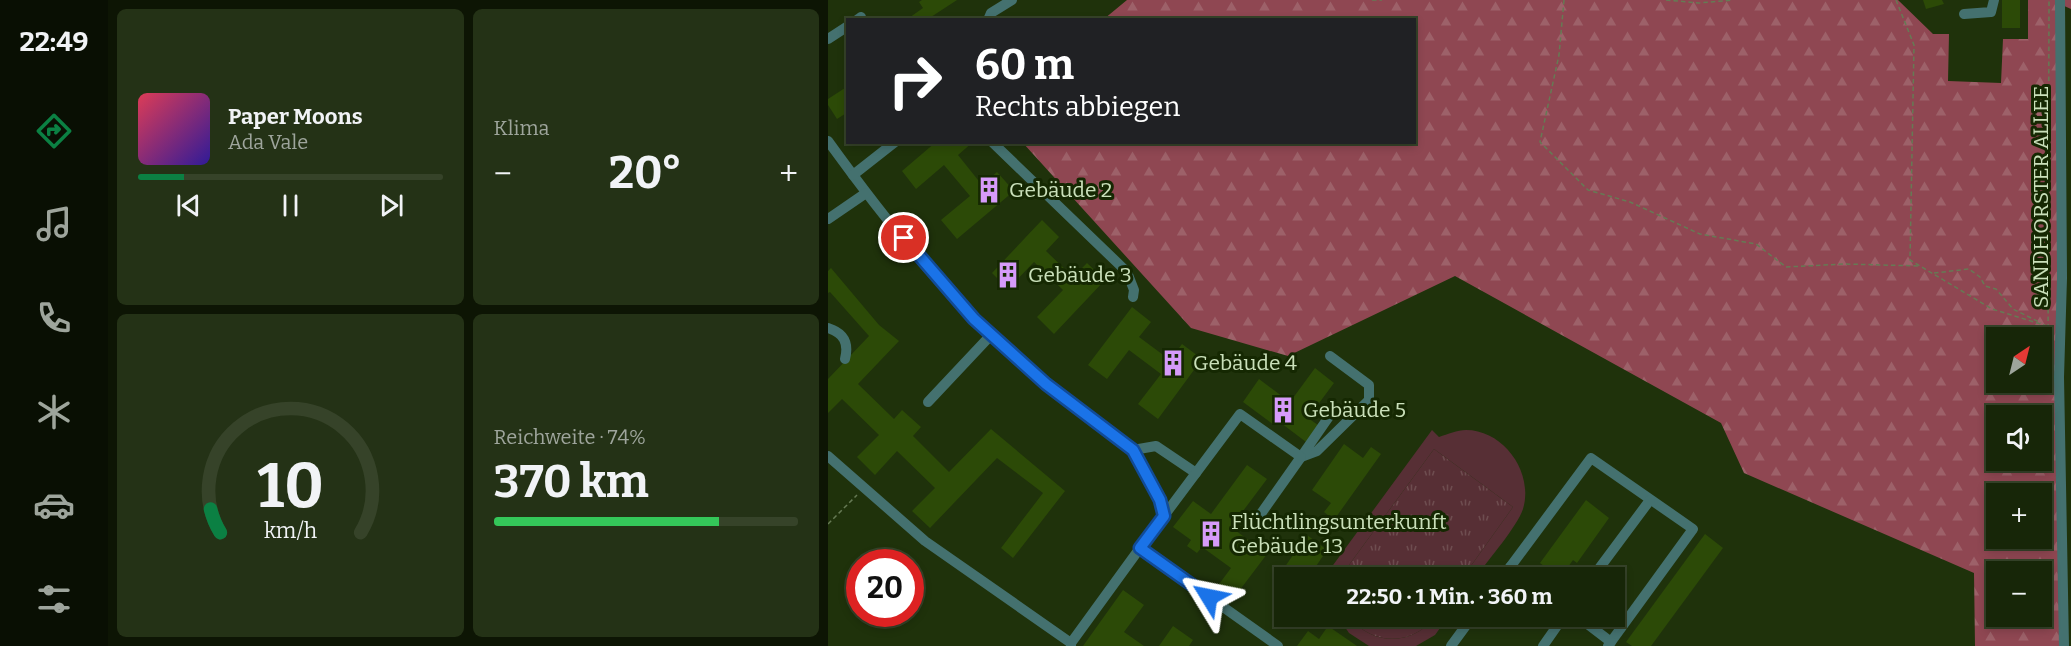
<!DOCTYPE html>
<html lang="de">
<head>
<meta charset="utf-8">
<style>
	body { margin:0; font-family:Bitter,serif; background:#243216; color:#f1f3f6; height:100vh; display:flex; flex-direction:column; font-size:22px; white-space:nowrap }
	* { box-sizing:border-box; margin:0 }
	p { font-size:20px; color:#9ea59c }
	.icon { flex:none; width:33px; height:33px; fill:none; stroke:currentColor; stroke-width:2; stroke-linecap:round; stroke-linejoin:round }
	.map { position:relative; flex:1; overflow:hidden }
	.panel { display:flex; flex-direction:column; gap:9px; padding:9px; background:#0d1504; width:720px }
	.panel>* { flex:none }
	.guide { position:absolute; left:18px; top:18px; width:570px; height:126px; border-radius:0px; box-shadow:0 3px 9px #0003,0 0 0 2px #364329; background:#202124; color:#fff; overflow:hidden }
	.needle { width:39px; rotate:35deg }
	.buttons { position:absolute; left:1158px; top:327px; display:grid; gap:12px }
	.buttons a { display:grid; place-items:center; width:66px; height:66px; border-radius:0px; background:#172608; box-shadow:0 3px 9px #0003,0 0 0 2px #364329; font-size:30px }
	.speed { position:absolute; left:18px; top:549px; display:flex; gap:12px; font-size:30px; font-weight:700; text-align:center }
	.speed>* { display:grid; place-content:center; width:78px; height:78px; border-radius:50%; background:#172608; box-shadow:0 3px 9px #0003,0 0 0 2px #364329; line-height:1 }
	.speed .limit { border:9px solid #d22; background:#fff; color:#111 }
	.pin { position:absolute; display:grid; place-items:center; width:51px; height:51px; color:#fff; margin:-26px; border:3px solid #fff; border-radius:50%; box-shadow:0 2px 6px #0007 }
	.me { position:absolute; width:66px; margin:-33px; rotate:305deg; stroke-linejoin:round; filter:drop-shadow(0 0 4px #0008) }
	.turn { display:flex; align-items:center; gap:21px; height:126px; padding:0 30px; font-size:27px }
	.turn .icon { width:78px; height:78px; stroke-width:2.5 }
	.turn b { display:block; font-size:42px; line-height:51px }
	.big { font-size:45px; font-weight:700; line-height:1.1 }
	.panel .tile { flex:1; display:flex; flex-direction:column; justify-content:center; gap:9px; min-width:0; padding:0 21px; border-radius:9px; background:#243216 }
	.panel .dial { align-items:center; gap:0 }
	.dial svg { height:156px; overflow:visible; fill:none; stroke:#364329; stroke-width:7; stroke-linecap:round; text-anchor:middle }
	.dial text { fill:#f1f3f6; stroke:none }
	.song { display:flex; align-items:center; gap:18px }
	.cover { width:72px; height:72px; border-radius:9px; background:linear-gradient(135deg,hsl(350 70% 55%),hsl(250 70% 35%)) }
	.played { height:6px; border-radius:3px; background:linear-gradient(90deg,#0b8043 15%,#364329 15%) }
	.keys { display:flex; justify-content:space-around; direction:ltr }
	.heat { display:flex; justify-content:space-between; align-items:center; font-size:33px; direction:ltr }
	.charge { height:9px; border-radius:4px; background:linear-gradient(90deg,#34c759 74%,#364329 0) }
	.panel .tiles { flex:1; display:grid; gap:9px; grid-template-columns:repeat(2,1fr) }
	.trip { position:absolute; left:446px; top:567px; width:351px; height:60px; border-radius:0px; background:#172608; box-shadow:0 3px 9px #0003,0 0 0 2px #364329; font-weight:700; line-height:60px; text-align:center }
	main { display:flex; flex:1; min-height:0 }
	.tab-bar { display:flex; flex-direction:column; width:108px; justify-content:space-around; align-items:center; background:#090f03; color:#9ea59c }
	.tab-bar .icon { width:42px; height:42px }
	.tab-bar .active { color:#0b8043 }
	.tab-bar b { font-size:27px; color:#f1f3f6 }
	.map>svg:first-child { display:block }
</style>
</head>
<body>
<main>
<nav class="tab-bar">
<b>22:49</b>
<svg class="icon active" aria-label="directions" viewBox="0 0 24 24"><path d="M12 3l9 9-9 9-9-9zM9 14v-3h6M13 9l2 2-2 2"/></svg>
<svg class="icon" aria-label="music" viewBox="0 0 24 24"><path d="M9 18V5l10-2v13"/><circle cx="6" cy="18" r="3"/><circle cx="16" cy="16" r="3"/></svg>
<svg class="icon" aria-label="phone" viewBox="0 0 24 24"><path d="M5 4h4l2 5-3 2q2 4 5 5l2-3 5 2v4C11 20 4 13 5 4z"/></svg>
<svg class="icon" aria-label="climate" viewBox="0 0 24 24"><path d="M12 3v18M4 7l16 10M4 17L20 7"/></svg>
<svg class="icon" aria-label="car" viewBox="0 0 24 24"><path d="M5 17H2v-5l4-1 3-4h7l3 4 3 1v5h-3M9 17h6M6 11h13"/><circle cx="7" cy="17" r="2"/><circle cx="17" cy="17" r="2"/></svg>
<svg class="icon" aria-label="filters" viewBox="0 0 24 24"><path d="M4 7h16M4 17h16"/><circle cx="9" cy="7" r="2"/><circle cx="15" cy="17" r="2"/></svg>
</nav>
<section class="panel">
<div class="tiles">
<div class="tile">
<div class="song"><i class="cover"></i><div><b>Paper Moons</b><p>Ada Vale</p></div></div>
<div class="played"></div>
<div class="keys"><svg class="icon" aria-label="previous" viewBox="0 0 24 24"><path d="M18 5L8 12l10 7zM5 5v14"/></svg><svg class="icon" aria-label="pause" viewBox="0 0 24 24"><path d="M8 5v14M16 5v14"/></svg><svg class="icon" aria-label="next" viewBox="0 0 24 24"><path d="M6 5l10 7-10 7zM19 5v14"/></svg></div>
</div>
<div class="tile"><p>Klima</p>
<div class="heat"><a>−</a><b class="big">20°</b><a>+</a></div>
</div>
<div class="tile dial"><svg viewBox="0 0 100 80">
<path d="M14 69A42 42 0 1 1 86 69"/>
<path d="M14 69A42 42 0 0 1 9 57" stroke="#0b8043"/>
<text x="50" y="56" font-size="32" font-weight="700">10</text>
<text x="50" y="72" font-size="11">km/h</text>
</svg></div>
<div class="tile"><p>Reichweite · 74%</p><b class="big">370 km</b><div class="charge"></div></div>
</div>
</section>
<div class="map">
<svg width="1243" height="646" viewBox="0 0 1243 646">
	<defs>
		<pattern id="grass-tufts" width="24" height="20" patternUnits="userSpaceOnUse" patternTransform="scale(1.5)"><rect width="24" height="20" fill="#572f35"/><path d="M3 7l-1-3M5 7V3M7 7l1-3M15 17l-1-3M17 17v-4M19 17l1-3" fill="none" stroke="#6e4d50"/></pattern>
		<pattern id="forest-firs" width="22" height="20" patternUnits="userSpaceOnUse" patternTransform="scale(1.5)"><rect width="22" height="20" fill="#8f4752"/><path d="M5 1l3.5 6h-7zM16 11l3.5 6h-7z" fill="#9d6169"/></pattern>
	</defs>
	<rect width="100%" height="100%" fill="#1f320b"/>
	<!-- grass -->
	<g fill="url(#grass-tufts)">
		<polygon points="606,449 685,507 635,577 515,578 518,569"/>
		<path d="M522,617H607C585,646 543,646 522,617Z"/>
	</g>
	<!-- forest -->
	<path fill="url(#forest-firs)" fill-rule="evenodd" d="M299,0H1070L1105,34H1121L1120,81L1173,83L1175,39H1200V0H1243V9L1234,5L1232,646H1147L1146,573L916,473L893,423L627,276L460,356L363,328L195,143L586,142V20L276,19ZM1168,338H1214V382H1168ZM1168,416H1214V460H1168ZM1168,494H1214V538H1168ZM1168,572H1214V616H1168Z"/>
	<!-- pitch -->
	<g fill="#572f35">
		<path d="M604,430L611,437C620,434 629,430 638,430C676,430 706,473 695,509C689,527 660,560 648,577H635L685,507L606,449L518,569L515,577H507L500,572Z"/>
		<path d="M510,617H522C543,646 585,646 607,617H620L607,635L588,646H541L521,633Z"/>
	</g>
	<!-- building -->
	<g fill="#2c4a07">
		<polygon points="94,0 129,0 103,17 104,20 78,20 95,8 91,2"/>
		<polygon points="1095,0 1114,0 1116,4 1098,9"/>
		<rect x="1174" y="0" width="18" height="28"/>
		<polygon points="20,86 20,112 9,119 0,105 0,99"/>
		<polygon points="108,142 145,142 130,155 154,185 169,172 186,191 129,239 113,220 142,196 116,165 88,189 74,171"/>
		<polygon points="214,220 231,237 218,251 245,277 259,263 277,280 226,334 209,317 235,290 206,262 180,289 164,273"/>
		<polygon points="3,268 51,325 71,341 30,384 66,419 74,410 93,427 85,436 121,472 163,429 237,491 185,558 173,548 215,493 169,458 102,528 84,511 107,488 69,451 47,475 29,457 51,435 14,399 0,413 0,379 41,336 2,292 0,293 0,271"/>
		<polygon points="304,307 323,322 311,337 342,360 354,344 374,359 330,419 310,404 333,374 301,350 279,379 260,365"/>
		<polygon points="487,368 506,383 480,418 490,425 478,442 449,420 446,425 415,402 431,379 462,402"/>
		<polygon points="516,444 535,458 543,447 553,454 506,520 496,512 503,503 484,490"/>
		<polygon points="419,465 439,479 403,527 439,554 402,603 386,591 403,568 374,547 369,553 359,546 363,540 345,527 365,501 383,514"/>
		<polygon points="758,500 781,518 749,563 745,560 732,578 712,563"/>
		<polygon points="877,534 895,548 823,646 804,646 798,642"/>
		<polygon points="479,535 499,550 480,578 468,578 456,568"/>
		<polygon points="295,590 316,605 296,632 316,646 255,646"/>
		<polygon points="345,626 365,640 361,646 331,646"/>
		<polygon points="500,626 529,646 469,646 480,631 491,639"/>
	</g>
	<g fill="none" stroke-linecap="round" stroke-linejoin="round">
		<!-- path -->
		<g stroke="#667a54" stroke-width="1.5" stroke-dasharray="4.5 3" stroke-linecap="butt">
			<polyline points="544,0 554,0"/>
			<polyline points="736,0 731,55 712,142 760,190 802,202 872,234 928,244 958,267 1017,264 1092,266"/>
			<polyline points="838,0 871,3 905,0"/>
			<polyline points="1068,0 1086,45 1082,260 1164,309 1219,326"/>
			<polyline points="1106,273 1141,269 1152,277 1157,286 1168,289 1185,309 1213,323"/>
			<polyline points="1220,366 1221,0"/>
			<polyline points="0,524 29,495"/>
		</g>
		<!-- minor -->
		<g stroke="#44716f" stroke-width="10">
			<polyline points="1232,0 1234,278 1231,377 1236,646"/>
			<polyline points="1136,14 1163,12 1166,0"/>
			<polyline points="29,20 33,17"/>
			<polyline points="160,20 163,13 184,0"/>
			<polyline points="0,39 20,26"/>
			<path d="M0,141C44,202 93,265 146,319C194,368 251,408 305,450L328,446L368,473"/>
			<polyline points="164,142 299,272 306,290 305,297"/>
			<polyline points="25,175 67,142"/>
			<polyline points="0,219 38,193"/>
			<path d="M0,328C16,333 21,343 17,359"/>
			<polyline points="100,402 163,335"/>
			<polyline points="305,450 332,500 336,516"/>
			<polyline points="0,456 97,541 243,643 243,646"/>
			<polyline points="473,457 489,451 541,400 541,385 502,356"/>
			<polyline points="473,457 507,408"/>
			<polyline points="312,548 412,414 473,457 432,515"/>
			<polyline points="682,567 696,578"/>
			<polyline points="674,578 763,458 865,529 780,646"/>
			<polyline points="764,578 822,500"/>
			<polyline points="749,616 783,642"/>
			<polyline points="243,643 312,548 450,646"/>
			<polyline points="623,646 645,616"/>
			<polyline points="715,646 736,616"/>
		</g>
	</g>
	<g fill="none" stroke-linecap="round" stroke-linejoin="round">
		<!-- route casing -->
		<g stroke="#114b97" stroke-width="15">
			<polyline id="route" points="76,238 146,319 218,384 305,450 332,500 336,516 312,548 381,597"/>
		</g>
		<!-- route -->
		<use href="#route" stroke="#1a73e8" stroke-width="10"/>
	</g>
	<!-- icons -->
	<defs>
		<g id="building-bare" transform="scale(2.07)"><path d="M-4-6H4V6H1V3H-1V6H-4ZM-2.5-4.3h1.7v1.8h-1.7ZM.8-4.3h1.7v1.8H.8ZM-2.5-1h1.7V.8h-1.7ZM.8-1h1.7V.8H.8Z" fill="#d69bfa" stroke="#152802" stroke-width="2.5" paint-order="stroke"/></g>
	</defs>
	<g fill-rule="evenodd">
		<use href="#building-bare" x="161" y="190"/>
		<use href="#building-bare" x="180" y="275"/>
		<use href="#building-bare" x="345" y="363"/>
		<use href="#building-bare" x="455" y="410"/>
		<use href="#building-bare" x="383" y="534"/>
	</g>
	<g text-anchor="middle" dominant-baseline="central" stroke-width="6" stroke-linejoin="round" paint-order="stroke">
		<!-- poi labels -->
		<g font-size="21" fill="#cae0ba" stroke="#152802" text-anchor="start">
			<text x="181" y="190">Gebäude 2</text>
			<text x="200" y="275">Gebäude 3</text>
			<text x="365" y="363">Gebäude 4</text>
			<text x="475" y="410">Gebäude 5</text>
			<text x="403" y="522">Flüchtlingsunterkunft<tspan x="403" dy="24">Gebäude 13</tspan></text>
		</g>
		<!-- street labels -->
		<g font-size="21" fill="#cae0ba" stroke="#152802">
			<text transform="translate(1213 197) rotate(-90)">SANDHORSTER ALLEE</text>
		</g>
	</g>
</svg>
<div class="buttons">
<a><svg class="needle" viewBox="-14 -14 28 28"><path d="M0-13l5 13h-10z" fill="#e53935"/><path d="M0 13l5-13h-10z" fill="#9ea59c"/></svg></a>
<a><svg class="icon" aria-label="sound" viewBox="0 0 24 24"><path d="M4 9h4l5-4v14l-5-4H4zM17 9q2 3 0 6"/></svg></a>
<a>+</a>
<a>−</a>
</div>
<div class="speed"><div class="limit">20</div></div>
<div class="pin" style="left:76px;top:238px;background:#d93025"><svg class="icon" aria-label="arrive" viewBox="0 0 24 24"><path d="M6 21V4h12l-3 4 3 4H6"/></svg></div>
<svg class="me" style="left:381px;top:597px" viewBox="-20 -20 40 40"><path d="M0-17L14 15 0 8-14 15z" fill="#1a73e8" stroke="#fff" stroke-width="4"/></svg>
<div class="trip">22:50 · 1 Min. · 360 m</div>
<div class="guide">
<div class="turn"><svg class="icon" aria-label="right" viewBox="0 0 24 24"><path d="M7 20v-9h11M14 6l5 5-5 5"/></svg><div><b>60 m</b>Rechts abbiegen</div></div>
</div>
</div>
</main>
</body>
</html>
